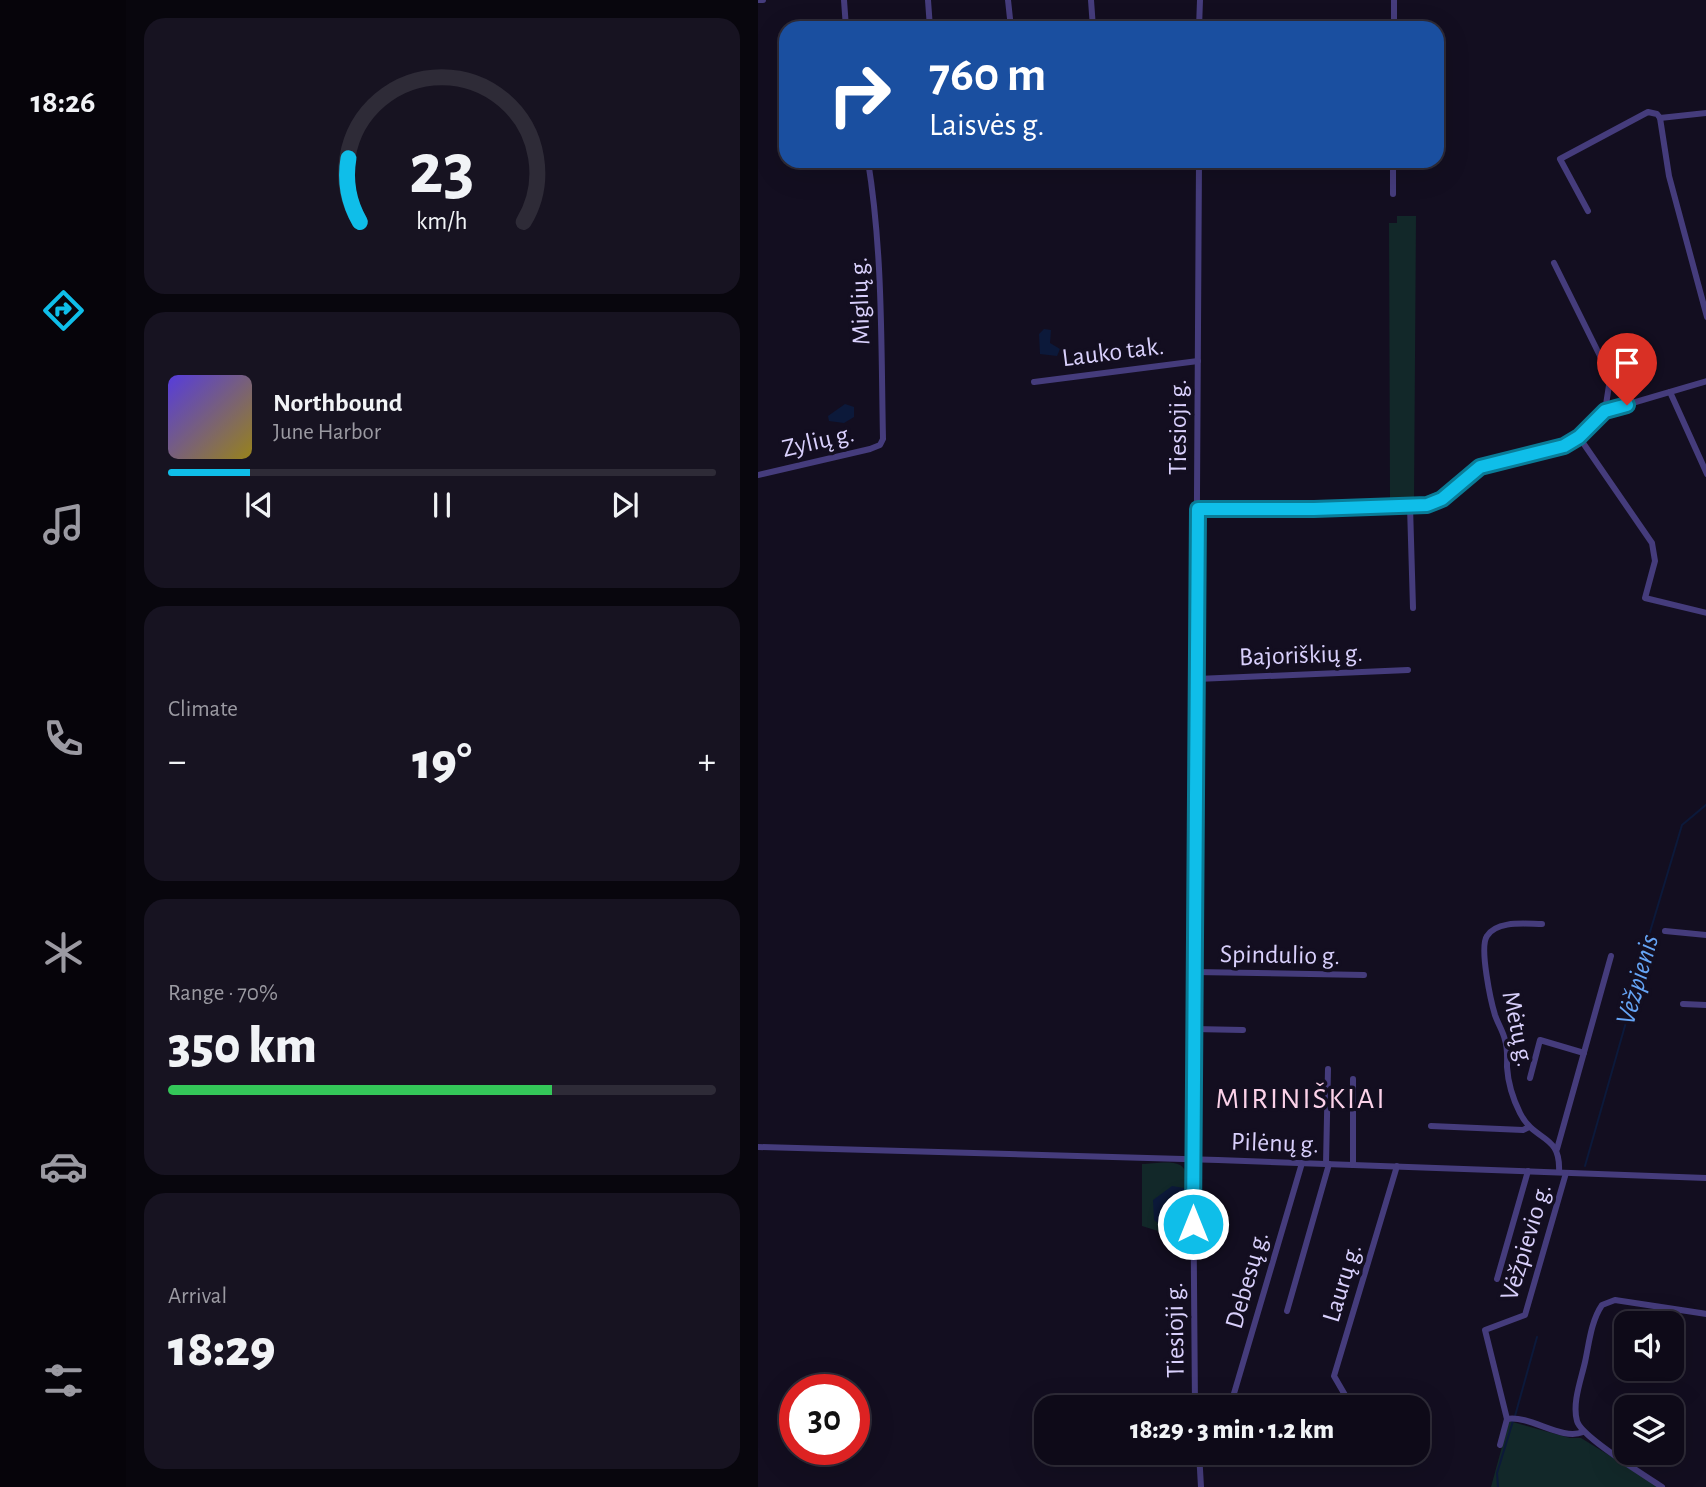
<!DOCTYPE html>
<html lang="en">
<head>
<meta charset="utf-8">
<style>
	body { margin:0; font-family:"Alegreya Sans",sans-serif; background:#171321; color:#f1f3f6; height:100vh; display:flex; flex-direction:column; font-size:26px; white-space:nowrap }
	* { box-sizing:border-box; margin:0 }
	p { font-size:23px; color:#9b9aa2 }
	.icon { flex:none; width:38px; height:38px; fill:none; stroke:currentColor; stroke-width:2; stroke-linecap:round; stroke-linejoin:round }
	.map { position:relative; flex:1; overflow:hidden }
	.panel { display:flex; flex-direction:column; gap:18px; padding:18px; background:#08060d; width:632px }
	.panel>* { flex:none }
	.top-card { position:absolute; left:21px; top:21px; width:665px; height:147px; border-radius:21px; box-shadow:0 7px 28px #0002,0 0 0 2px #2e2b37; background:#1a4fa0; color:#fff; overflow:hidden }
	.fabs { position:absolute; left:856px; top:1311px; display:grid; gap:14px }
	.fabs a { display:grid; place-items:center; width:70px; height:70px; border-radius:14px; background:#0e0a18; box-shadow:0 7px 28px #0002,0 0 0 2px #2e2b37; font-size:35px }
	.speed { position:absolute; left:21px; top:1374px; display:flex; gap:14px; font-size:35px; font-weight:700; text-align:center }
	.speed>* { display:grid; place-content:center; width:91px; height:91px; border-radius:50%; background:#0e0a18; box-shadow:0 7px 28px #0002,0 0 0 2px #2e2b37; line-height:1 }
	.speed .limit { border:10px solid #d22; background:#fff; color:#111 }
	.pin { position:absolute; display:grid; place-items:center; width:60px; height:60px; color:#fff; margin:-72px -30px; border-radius:50% 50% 50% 0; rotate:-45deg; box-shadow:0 0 7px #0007 }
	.pin .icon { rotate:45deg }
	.me { position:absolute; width:77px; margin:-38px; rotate:0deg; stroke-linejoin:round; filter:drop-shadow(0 0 5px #0008) }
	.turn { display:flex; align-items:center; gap:24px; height:147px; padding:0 35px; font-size:32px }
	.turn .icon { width:91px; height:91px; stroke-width:2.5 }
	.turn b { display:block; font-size:49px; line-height:60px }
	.big { font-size:52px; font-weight:800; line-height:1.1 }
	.panel .card { flex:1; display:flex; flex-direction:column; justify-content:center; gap:10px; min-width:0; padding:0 24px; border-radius:21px; background:#171321 }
	.panel .dial { align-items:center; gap:0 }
	.dial svg { height:182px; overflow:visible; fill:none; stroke:#2e2b37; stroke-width:7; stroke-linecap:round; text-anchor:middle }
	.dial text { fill:#f1f3f6; stroke:none }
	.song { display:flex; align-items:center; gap:21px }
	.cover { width:84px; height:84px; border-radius:10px; background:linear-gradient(135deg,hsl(250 70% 55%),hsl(50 70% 35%)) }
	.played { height:7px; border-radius:4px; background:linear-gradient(90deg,#0fbee9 15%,#2e2b37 15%) }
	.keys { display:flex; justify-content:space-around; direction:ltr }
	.heat { display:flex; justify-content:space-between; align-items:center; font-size:38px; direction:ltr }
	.charge { height:10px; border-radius:5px; background:linear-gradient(90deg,#34c759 70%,#2e2b37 0) }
	.trip { position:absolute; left:276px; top:1395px; width:396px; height:70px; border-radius:21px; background:#0e0a18; box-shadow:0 7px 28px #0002,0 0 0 2px #2e2b37; font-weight:800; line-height:70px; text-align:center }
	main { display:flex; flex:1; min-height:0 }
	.tab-bar { display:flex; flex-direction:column; width:126px; justify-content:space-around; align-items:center; background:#06040a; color:#9b9aa2 }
	.tab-bar .icon { width:49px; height:49px }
	.tab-bar .current { color:#0fbee9 }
	.tab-bar b { font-size:32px; color:#f1f3f6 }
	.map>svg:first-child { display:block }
</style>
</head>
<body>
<main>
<nav class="tab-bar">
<b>18:26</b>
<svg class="icon current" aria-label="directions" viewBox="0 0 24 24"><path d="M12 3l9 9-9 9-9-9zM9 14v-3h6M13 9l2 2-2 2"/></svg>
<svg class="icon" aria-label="music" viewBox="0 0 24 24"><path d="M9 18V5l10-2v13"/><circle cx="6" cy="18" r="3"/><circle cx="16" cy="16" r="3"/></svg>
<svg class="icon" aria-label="phone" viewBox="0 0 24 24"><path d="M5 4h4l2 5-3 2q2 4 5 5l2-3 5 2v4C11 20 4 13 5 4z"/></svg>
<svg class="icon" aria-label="climate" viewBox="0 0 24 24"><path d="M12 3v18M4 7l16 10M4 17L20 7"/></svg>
<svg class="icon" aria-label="car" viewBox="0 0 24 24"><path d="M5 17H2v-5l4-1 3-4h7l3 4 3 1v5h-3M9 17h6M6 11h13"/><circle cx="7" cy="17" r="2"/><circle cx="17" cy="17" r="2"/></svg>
<svg class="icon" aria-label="filters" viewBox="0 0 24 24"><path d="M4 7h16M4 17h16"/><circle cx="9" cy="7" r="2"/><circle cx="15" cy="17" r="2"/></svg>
</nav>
<section class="panel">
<div class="card dial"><svg viewBox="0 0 100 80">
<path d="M14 69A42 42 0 1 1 86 69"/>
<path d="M14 69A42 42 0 0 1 9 41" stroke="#0fbee9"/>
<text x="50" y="56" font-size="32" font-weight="700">23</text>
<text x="50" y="72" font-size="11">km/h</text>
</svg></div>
<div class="card">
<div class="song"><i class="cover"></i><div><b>Northbound</b><p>June Harbor</p></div></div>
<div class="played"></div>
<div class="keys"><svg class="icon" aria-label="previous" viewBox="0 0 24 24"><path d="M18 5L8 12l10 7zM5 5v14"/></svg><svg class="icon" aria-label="pause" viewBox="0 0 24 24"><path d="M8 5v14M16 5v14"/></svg><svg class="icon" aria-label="next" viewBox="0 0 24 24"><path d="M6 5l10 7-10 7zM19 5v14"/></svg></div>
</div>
<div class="card"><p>Climate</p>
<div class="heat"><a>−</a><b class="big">19°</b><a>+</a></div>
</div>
<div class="card"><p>Range · 70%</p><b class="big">350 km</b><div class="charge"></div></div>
<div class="card"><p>Arrival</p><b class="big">18:29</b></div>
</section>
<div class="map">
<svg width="949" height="1487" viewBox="0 0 949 1487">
	<rect width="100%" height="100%" fill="#130e20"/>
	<!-- green -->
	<g fill="#122829">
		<polygon points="639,216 658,216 656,500 632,500 631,223 639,223"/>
		<path d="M384,1164C394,1164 412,1160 422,1165C436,1171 427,1225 426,1239L384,1226Z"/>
		<polygon points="751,1421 812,1438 823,1438 903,1487 733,1487"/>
	</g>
	<!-- water -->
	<g fill="#0c193a">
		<polygon points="286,329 293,330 292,343 302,349 299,356 282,354 281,334"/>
		<polygon points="87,404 96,407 96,417 86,423 71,421 70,416"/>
		<path d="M414,1186L426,1188V1213C419,1223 406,1229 396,1220L395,1200Z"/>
	</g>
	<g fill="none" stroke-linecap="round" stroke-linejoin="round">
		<!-- stream -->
		<g stroke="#0c193a" stroke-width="2">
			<polyline points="827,1166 892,938 892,932 924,825 949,804"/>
			<polyline points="757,1416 779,1337"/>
			<polyline points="740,1487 739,1473 755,1421"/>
		</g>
		<!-- street -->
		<g stroke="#453c7c" stroke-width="6">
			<polyline points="0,0 5,0"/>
			<polyline points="86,0 88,28"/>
			<polyline points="170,0 172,28"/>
			<polyline points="250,0 253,28"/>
			<polyline points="333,0 335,28"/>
			<polyline points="441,28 442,0"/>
			<polyline points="636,28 636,0"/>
			<polyline points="902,118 911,176 949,317"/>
			<polyline points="635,194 635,161"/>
			<polyline points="830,211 802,159 890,112 899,114 902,118 949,113"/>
			<polyline points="796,263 850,372 852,379 847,411"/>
			<polyline points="276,382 440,361"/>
			<polyline points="912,392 949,474"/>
			<polyline points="821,437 894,543 897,561 887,598 949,613"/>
			<path d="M0,475L112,449L122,445L125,439C123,347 125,253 110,161"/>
			<polyline points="652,506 655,608"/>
			<polyline points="440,509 557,509 652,506 677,502 722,466 806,446 821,437 847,411 949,381"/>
			<polyline points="439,679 650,670"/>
			<path d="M784,924C768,924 739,920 729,936C721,947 733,1002 737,1015C740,1024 745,1031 747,1040C750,1049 749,1058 749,1067C750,1083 755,1099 762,1113C777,1143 803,1133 801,1172"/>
			<polyline points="907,931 949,935"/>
			<polyline points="437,972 606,975"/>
			<polyline points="925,1004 949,1005"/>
			<polyline points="436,1029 485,1030"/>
			<polyline points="772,1078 782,1040 826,1053"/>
			<polyline points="673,1126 765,1130 771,1127"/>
			<polyline points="0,1147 460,1160 949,1178"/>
			<polyline points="799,1149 853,956"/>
			<polyline points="568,1164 570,1069"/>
			<polyline points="595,1165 595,1079"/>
			<polyline points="739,1279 770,1171"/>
			<polyline points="529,1311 571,1164"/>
			<polyline points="437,1407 435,1160 441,161"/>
			<polyline points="472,1407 544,1163"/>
			<polyline points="574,1407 589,1398"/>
			<polyline points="594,1407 576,1376 639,1166"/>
			<path d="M749,1419C773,1415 803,1441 825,1432"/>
			<polyline points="742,1445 749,1419 727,1330 767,1315 808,1173"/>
			<polyline points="441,1452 443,1487"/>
			<path d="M904,1487C888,1476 823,1437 819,1421C814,1403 823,1380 827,1362C831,1344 833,1321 844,1305L857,1300L949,1314"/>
		</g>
	</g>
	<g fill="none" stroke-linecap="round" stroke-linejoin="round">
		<!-- route casing -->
		<g stroke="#0a7c97" stroke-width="18">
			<polyline id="route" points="435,1224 440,509 556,509 669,505 684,499 722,467 806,446 821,437 847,411 869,405"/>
		</g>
		<!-- route -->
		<use href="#route" stroke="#0fbee9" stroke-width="12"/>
	</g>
	<g text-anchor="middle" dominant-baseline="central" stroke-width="7" stroke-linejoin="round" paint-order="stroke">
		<!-- street labels -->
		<g font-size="26" fill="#d9d0fc" stroke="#130e20">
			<text transform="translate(102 301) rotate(-92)">Miglių g.</text>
			<text transform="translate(355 352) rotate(-7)">Lauko tak.</text>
			<text transform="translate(420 427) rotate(-90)">Tiesioji g.</text>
			<text transform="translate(60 441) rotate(-13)">Zylių g.</text>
			<text transform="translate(543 655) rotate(-2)">Bajoriškių g.</text>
			<text transform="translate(522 955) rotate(1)">Spindulio g.</text>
			<text transform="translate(760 1029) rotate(78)">Mėtų g.</text>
			<text transform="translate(517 1143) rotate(2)">Pilėnų g.</text>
			<text transform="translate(768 1242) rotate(-73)">Vėžpievio g.</text>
			<text transform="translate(489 1280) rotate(-74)">Debesų g.</text>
			<text transform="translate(584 1283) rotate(-73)">Laurų g.</text>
			<text transform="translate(417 1330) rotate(-91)">Tiesioji g.</text>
		</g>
		<!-- water labels -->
		<g font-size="28" font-style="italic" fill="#65a4f5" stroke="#130e20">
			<text transform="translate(880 980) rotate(-74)">Vėžpienis</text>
		</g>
		<!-- quarter labels -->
		<g font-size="30" letter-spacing="2" fill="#fcd2e9" stroke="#130e20">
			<text x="543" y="1099">MIRINIŠKIAI</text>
		</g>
	</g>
</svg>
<div class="fabs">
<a><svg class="icon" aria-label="sound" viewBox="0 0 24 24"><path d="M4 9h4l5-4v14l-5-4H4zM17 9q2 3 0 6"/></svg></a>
<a><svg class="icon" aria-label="layers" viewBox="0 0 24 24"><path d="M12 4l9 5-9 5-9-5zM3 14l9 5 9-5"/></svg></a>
</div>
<div class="speed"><div class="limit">30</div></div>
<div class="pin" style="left:869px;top:405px;background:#d93025"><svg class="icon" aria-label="arrive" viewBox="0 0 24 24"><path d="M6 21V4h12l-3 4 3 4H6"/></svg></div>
<svg class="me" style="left:435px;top:1224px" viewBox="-20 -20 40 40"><circle r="17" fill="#0fbee9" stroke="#fff" stroke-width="3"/><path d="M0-11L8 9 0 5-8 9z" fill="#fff"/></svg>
<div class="trip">18:29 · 3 min · 1.2 km</div>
<div class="top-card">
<div class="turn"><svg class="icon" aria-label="right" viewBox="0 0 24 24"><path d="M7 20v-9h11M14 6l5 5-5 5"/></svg><div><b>760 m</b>Laisvės g.</div></div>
</div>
</div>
</main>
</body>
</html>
